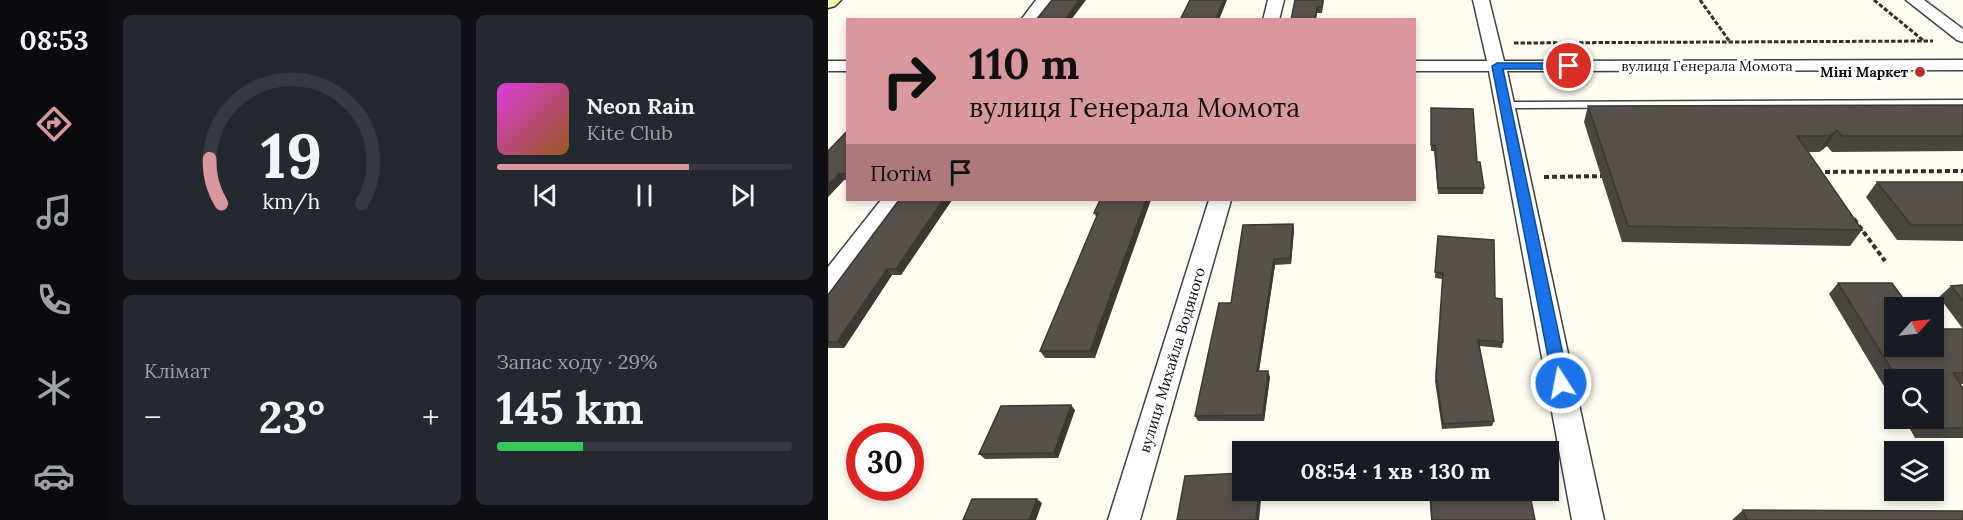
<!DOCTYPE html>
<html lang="uk">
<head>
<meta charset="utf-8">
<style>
	body { margin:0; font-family:Lora,serif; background:#242831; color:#f1f3f6; height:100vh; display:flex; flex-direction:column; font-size:22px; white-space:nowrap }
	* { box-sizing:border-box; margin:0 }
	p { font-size:20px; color:#9ea1a6 }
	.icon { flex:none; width:33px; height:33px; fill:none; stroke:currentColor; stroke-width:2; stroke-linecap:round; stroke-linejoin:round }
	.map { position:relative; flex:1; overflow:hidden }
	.drawer { display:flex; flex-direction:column; gap:15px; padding:15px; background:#0d0f14; width:720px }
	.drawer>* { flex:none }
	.guide { position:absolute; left:18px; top:18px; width:570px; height:183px; border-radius:0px; box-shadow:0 3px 9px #0003; background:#d9999c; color:#111; overflow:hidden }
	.needle { width:39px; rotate:63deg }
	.tools { position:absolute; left:1056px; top:297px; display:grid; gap:12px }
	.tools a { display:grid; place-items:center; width:60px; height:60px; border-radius:0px; background:#171b24; box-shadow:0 3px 9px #0003; font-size:30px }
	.speed { position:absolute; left:18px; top:423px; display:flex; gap:12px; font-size:30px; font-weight:700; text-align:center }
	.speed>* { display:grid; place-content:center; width:78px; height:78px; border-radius:50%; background:#171b24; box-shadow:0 3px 9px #0003; line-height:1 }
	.speed .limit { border:9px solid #d22; background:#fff; color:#111 }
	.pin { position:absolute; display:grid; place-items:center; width:51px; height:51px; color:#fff; margin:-26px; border:3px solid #fff; border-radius:50%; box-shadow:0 2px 6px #0007 }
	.me { position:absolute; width:66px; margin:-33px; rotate:349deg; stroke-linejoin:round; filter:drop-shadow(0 0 4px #0008) }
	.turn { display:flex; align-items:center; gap:21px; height:126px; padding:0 24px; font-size:27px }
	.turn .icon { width:78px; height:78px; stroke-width:2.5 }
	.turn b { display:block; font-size:42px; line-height:51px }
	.then { display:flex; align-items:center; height:57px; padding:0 24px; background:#0003; gap:12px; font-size:22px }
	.big { font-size:45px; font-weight:700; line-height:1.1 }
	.drawer .card { flex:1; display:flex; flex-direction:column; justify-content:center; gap:9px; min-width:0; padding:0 21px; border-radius:9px; background:#242831 }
	.drawer .dial { align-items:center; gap:0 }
	.dial svg { height:156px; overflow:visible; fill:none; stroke:#363941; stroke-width:7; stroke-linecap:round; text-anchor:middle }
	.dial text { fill:#f1f3f6; stroke:none }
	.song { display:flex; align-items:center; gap:18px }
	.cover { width:72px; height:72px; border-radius:9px; background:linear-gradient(135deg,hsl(300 70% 55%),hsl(30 70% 35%)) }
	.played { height:6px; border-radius:3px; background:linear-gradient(90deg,#d9999c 65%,#363941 65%) }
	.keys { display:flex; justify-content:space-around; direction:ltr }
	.heat { display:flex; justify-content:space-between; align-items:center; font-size:33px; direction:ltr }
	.charge { height:9px; border-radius:4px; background:linear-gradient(90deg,#34c759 29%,#363941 0) }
	.drawer .tiles { flex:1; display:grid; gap:15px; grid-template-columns:repeat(2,1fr) }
	.trip { position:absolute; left:404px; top:441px; width:327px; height:60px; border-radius:0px; background:#171b24; box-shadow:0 3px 9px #0003; font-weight:700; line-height:60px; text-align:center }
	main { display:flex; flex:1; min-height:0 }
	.tab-bar { display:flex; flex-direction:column; width:108px; justify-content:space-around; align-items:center; background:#090b0e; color:#9ea1a6 }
	.tab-bar .icon { width:42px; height:42px }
	.tab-bar .selected { color:#d9999c }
	.tab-bar b { font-size:27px; color:#f1f3f6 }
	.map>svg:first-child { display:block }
</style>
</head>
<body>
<main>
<nav class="tab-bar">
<b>08:53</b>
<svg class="icon selected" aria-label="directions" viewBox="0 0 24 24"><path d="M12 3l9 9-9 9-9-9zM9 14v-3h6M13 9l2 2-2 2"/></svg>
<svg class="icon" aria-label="music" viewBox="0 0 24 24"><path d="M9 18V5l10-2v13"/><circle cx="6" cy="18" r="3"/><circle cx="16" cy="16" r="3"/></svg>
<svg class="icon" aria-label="phone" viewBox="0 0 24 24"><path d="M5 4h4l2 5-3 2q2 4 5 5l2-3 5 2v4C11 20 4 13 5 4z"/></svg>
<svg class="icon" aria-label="climate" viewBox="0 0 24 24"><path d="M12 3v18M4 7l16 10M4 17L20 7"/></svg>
<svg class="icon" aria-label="car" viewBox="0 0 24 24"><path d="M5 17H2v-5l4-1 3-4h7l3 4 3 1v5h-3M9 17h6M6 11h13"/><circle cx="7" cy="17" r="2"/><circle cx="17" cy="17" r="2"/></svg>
</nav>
<section class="drawer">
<div class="tiles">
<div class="card dial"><svg viewBox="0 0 100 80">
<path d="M14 69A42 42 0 1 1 86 69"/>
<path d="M14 69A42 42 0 0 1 8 46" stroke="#d9999c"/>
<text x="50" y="56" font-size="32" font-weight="700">19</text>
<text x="50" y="72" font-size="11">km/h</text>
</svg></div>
<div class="card">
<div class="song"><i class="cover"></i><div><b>Neon Rain</b><p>Kite Club</p></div></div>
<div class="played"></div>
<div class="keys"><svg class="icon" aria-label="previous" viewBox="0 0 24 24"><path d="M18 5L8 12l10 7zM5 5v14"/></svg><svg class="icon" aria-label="pause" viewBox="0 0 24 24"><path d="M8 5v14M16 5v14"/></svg><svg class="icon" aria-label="next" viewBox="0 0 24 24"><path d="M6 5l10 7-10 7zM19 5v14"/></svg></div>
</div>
<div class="card"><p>Клімат</p>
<div class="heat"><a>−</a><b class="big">23°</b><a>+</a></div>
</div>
<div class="card"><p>Запас ходу · 29%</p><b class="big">145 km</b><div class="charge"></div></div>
</div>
</section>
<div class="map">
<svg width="1135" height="520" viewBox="0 0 1135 520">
	<rect width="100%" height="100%" fill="#fffcf0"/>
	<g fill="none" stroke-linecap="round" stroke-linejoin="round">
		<!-- lane casing -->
		<g stroke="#414141" stroke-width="3">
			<polygon id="lane" points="1135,100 1135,106 677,108 672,105 677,102"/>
		</g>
		<!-- street casing -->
		<g stroke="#414141" stroke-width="3">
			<g id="street">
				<polygon points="208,0 224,0 209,20 193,20"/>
				<polygon points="440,0 456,0 451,20 435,20"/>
				<polygon points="645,0 661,0 676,61 1135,60 1135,70 679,71 776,520 744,520 661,71 586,71 586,61 659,61"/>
				<polygon points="1078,0 1096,0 1135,29 1135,42 1129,40"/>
				<rect x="0" y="61" width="20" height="10"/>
				<polygon points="53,200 75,200 9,292 0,295 0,267"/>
				<polygon points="381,200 403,200 312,520 280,520"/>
			</g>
		</g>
		<!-- secondary casing -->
		<g stroke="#303030" stroke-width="3">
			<polygon id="secondary" points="0,0 13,0 7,6 0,8"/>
		</g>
		<!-- path-far1 -->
		<g stroke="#303030" stroke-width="3" stroke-dasharray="4.5 2" stroke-linecap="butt">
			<polyline points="872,0 902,42"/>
			<polyline points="1046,0 1096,41"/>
			<polyline points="686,43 1105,41"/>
		</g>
		<!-- path -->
		<g stroke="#303030" stroke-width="4" stroke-dasharray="5 3" stroke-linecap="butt">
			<polyline points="989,172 1135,171"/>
			<polyline points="716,177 778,176"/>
			<polyline points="1026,219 1057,261"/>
		</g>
		<!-- lane -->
		<use href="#lane" fill="#fff" fill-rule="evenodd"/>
		<!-- street -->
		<use href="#street" fill="#fff" fill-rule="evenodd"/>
		<!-- secondary -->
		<use href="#secondary" fill="#fcf6ad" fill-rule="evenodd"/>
	</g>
	<!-- wall -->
	<g fill="#4b4540">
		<polygon points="496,0 494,13 489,13 488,20 463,20"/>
		<polygon points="1135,105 1135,151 1004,152 999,146 991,152 980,152 1034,230 1022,246 794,242 756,122 760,106"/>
		<polygon points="603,108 649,162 656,188 655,194 610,194 606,151 603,151"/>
		<polygon points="20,130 20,180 16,180 0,197"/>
		<polygon points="1049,182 1135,182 1135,241 1069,240 1038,197"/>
		<polygon points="71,200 124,200 73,275 64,275 16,348 0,348 0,295"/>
		<polygon points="272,200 267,358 217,358 212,351 269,218 266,213"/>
		<polygon points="465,224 466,230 463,264 447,265 431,371 442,377 436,421 370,421 367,416 403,303"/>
		<polygon points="610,236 667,298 675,342 674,348 651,346 666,421 664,426 614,429 607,381 615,279 607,278"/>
		<polygon points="1010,283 1066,346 1135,329 1135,384 1132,384 1135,388 1135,438 1087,438 1076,418 1106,418 1106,380 1066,380 1066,403 1001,294"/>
		<polygon points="1135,285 1135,329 1111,297 1123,286"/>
		<polygon points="247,410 230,458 157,459 151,454"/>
		<polygon points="601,490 701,490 707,520 603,520"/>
		<polygon points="915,510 1135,520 904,520"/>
	</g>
	<!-- shaded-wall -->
	<g fill="#3d3834">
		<polygon points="251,0 258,0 243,20 237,20"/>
		<polygon points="396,0 399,0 391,20 387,20"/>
		<polygon points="1009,130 999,146 991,152 1001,136"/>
		<polygon points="11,174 16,180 0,197 0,185"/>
		<polygon points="115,200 124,200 73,275 68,269"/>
		<polygon points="318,200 323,200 267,358 262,351"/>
		<polygon points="465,224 466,230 463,264 462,258"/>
		<polygon points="446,259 447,265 430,377 429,371"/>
		<polygon points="59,269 64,275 16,348 9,342"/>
		<polygon points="440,371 442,377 436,421 435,415"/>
		<polygon points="243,405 247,410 230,458 226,453"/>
		<polygon points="431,490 434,490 431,520 428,520"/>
		<polygon points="209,499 214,503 208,520 201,520"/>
	</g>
	<!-- building -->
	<g fill="#57504b" stroke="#3d3834" stroke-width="1.5">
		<polygon points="224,0 251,0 237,20 208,20"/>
		<polygon points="362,0 396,0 387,20 352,20"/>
		<polygon points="467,0 495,0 494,7 489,7 487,20 463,20"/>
		<polygon points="1135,105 1135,136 1014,136 1009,130 1001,136 969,136 1034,230 800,226 760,106"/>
		<polygon points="603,108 645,109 649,162 652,162 656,188 610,188 607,145 603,145"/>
		<polygon points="20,130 20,171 17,174 11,174 0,185 0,151"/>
		<polygon points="1049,182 1135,182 1135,225 1083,225"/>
		<polygon points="71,200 115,200 68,269 59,269 9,342 0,342 0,295"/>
		<polygon points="272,200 318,200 262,351 212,351 270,213 266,213"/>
		<polygon points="465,224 462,258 446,259 429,371 440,371 435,415 367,416 391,303 403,303 415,225"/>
		<polygon points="610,236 666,240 667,298 674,299 675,342 650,340 666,421 615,424 608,375 615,273 607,272"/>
		<polygon points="1010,283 1064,283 1082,308 1066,308 1066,346 1106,346 1106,329 1135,329 1135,373 1125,373 1135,388 1135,428 1100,428 1094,418 1106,418 1106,380 1070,380"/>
		<polygon points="1135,285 1135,301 1123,286"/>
		<polygon points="243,405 226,453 151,454 173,406"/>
		<polygon points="414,473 414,490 431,490 428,520 349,520 357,476"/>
		<polygon points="602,490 701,490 707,520 604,520"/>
		<polygon points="144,499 209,499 201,520 135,520"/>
		<polygon points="915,510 1135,511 1135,520 919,520"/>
	</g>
	<!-- route -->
	<polygon fill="#1a73e8" stroke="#114b97" stroke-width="1.5" points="669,63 741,63 745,66 741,69 675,69 741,383 739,388 727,388 725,383 664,66"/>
	<!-- markers -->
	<circle fill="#bb2a2d" stroke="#fff" stroke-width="2" cx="1092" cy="72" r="6"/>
	<g text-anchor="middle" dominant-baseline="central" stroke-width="6" stroke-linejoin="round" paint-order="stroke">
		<!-- far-street labels -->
		<g font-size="14" fill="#0e0e0e" stroke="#fff">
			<text x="879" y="66">вулиця Генерала Момота</text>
		</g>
		<!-- far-poi labels -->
		<g font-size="14" font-weight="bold" fill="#0e0e0e" stroke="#fff" text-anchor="end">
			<text x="1080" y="72">Міні Маркет</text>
		</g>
		<!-- street labels -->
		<g font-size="15" fill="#0e0e0e" stroke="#fff">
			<text transform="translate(344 360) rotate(-73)">вулиця Михайла Водяного</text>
		</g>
	</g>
</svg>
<div class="tools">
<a><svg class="needle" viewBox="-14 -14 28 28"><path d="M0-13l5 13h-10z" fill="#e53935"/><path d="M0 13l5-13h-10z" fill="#9ea1a6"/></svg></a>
<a><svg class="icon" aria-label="search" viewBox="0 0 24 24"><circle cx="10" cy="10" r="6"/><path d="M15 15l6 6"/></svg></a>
<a><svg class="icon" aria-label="layers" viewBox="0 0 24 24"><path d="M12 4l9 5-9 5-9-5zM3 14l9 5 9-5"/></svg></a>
</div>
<div class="speed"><div class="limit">30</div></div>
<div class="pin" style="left:741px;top:66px;background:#d93025"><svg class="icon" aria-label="arrive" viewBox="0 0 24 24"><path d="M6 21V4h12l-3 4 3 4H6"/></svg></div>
<svg class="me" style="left:733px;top:383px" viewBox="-20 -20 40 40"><circle r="17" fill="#1a73e8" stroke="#fff" stroke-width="3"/><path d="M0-11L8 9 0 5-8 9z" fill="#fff"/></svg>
<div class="trip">08:54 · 1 хв · 130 m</div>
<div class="guide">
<div class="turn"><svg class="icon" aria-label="right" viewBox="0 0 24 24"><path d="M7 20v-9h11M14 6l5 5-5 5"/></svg><div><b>110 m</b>вулиця Генерала Момота</div></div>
<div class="then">Потім<svg class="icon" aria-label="arrive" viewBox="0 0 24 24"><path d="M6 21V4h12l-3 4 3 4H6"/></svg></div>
</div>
</div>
</main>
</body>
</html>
